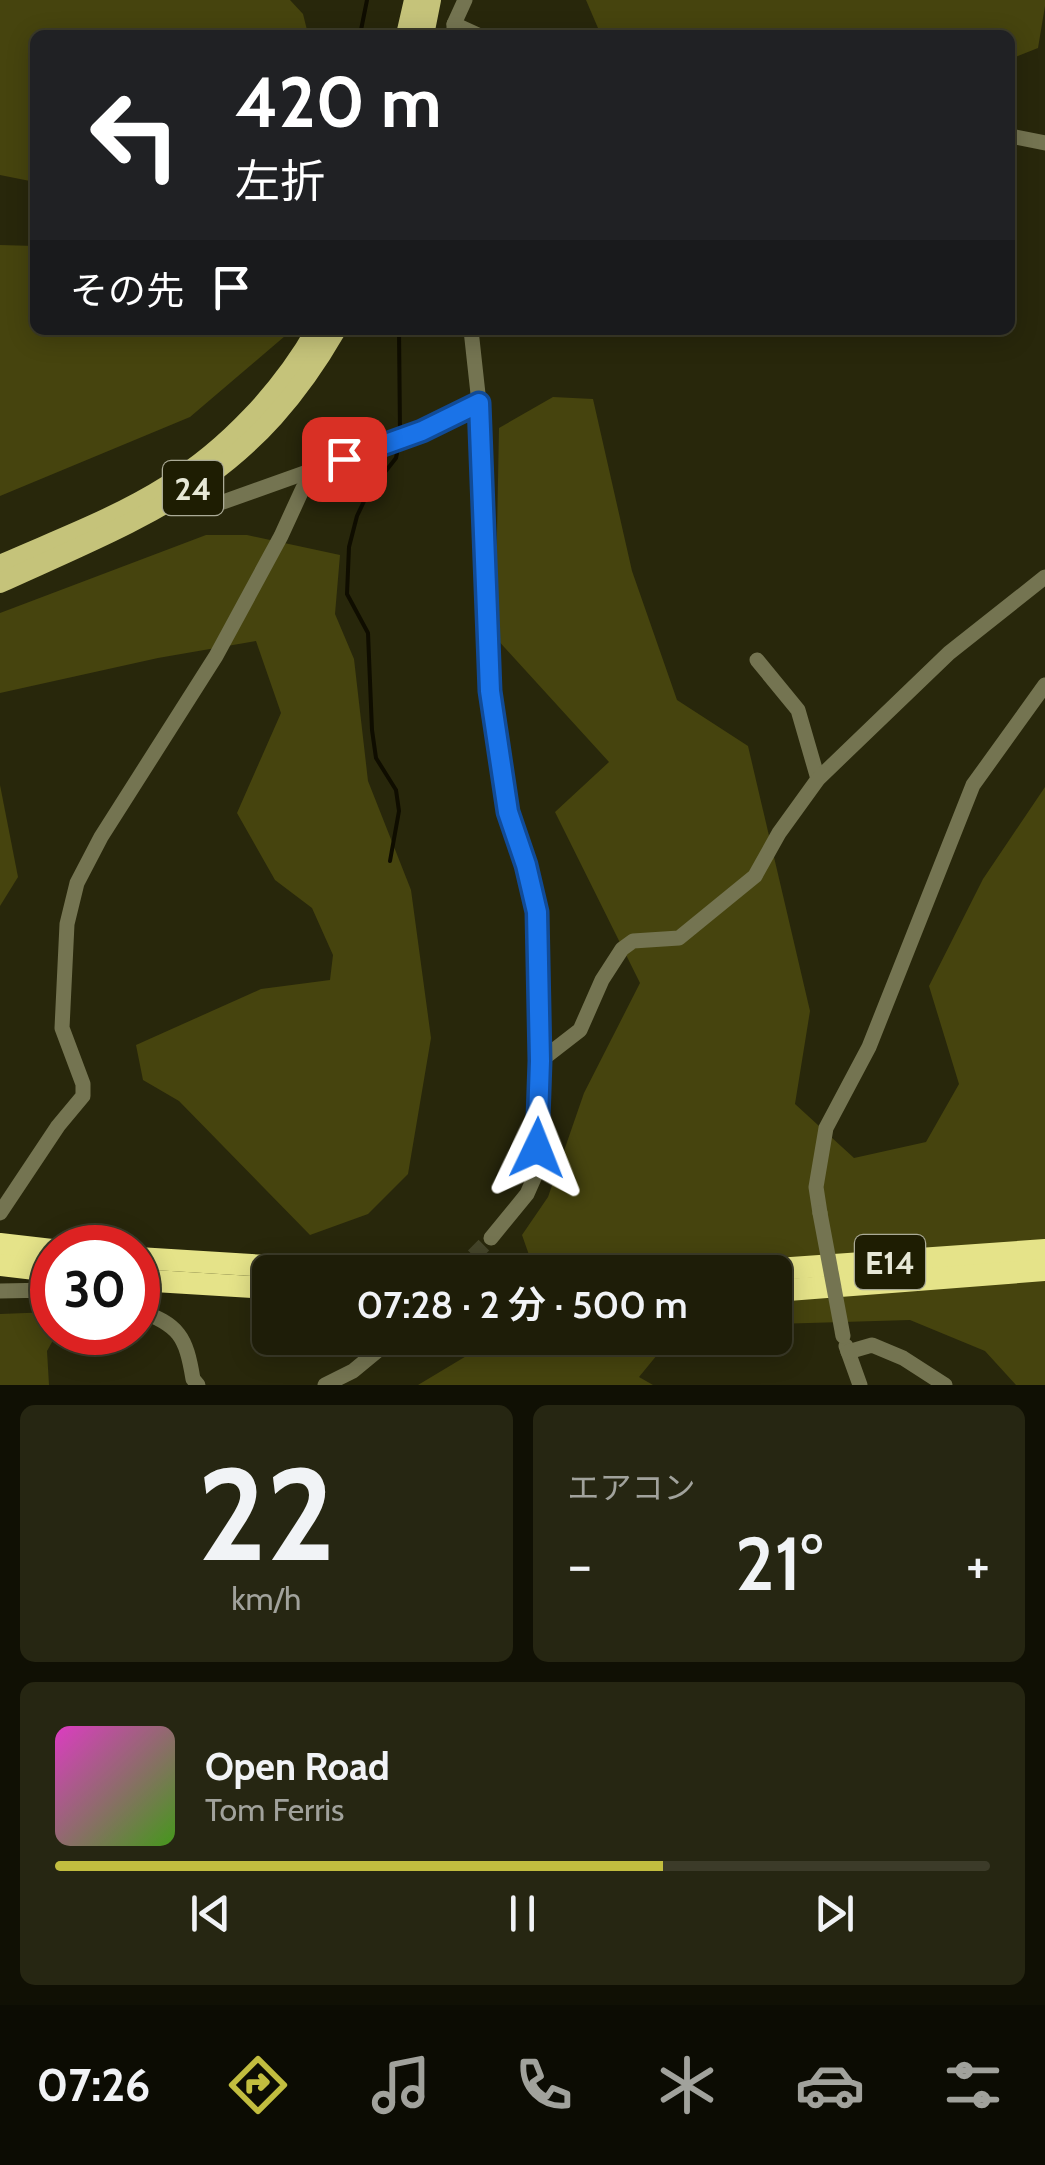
<!DOCTYPE html>
<html lang="ja">
<head>
<meta charset="utf-8">
<style>
	body { margin:0; font-family:Cabin,"Noto Sans JP",sans-serif; background:#262612; color:#f1f3f6; height:100vh; display:flex; flex-direction:column; font-size:38px; white-space:nowrap }
	* { box-sizing:border-box; margin:0 }
	p { font-size:32px; color:#a1a29c }
	.icon { flex:none; width:55px; height:55px; fill:none; stroke:currentColor; stroke-width:2; stroke-linecap:round; stroke-linejoin:round }
	.map { position:relative; height:1385px; overflow:hidden }
	.sheet { display:flex; flex-direction:column; gap:20px; padding:20px; background:#101004; flex:1 }
	.sheet>* { flex:none }
	.banner { position:absolute; left:30px; top:30px; width:985px; height:305px; border-radius:15px; box-shadow:0 5px 25px #0003,0 0 0 2px #3c3b29; background:#202124; color:#fff; overflow:hidden }
	.speed { position:absolute; left:30px; top:1225px; display:flex; gap:20px; font-size:50px; font-weight:700; text-align:center }
	.speed>* { display:grid; place-content:center; width:130px; height:130px; border-radius:50%; background:#1e1d08; box-shadow:0 5px 25px #0003,0 0 0 2px #3c3b29; line-height:1 }
	.speed .limit { border:15px solid #d22; background:#fff; color:#111 }
	.pin { position:absolute; display:grid; place-items:center; width:85px; height:85px; color:#fff; margin:-42px; border-radius:20px; box-shadow:0 5px 15px #0006 }
	.me { position:absolute; width:110px; margin:-55px; rotate:2deg; stroke-linejoin:round; filter:drop-shadow(0 0 8px #0008) }
	.turn { display:flex; align-items:center; gap:35px; height:210px; padding:0 40px; font-size:45px }
	.turn .icon { width:130px; height:130px; stroke-width:2.5 }
	.turn b { display:block; font-size:70px; line-height:85px }
	.then { display:flex; align-items:center; height:95px; padding:0 40px; background:#0003; gap:20px; font-size:38px }
	.big { font-size:75px; font-weight:600; line-height:1.1 }
	.sheet .widget { flex:1; display:flex; flex-direction:column; justify-content:center; gap:15px; min-width:0; padding:0 35px; border-radius:15px; background:#262612 }
	.sheet .dial { align-items:center; gap:0 }
	.dial b { font-size:130px; line-height:1 }
	.song { display:flex; align-items:center; gap:30px }
	.cover { width:120px; height:120px; border-radius:15px; background:linear-gradient(135deg,hsl(310 70% 55%),hsl(100 70% 35%)) }
	.played { height:10px; border-radius:5px; background:linear-gradient(90deg,#c2bd3f 65%,#3c3b29 65%) }
	.keys { display:flex; justify-content:space-around; direction:ltr }
	.heat { display:flex; justify-content:space-between; align-items:center; font-size:55px; direction:ltr }
	.sheet .tiles { flex:1; display:grid; gap:20px; grid-template-columns:1fr 1fr }
	.widget:last-child { grid-column:span 2 }
	.trip { position:absolute; left:252px; top:1255px; width:540px; height:100px; border-radius:15px; background:#1e1d08; box-shadow:0 5px 25px #0003,0 0 0 2px #3c3b29; font-weight:600; line-height:100px; text-align:center }
	.menu { display:flex; height:160px; justify-content:space-around; align-items:center; background:#0c0c03; color:#a1a29c }
	.menu .icon { width:70px; height:70px }
	.menu .on { color:#c2bd3f }
	.menu b { font-size:45px; color:#f1f3f6 }
	.map>svg:first-child { display:block }
</style>
</head>
<body>
<div class="map">
<svg width="1045" height="1385" viewBox="0 0 1045 1385">
	<rect width="100%" height="100%" fill="#28270b"/>
	<!-- green -->
	<g fill="#46440e">
		<polygon points="0,0 290,0 303,14 308,34 35,35 35,182 0,175"/>
		<polygon points="586,0 1045,0 1045,6 1038,48 1010,59 1010,35 601,35"/>
		<polygon points="0,245 35,246 35,330 292,330 190,417 0,496"/>
		<polygon points="553,397 593,399 632,571 677,700 748,746 810,1011 795,1104 854,1158 926,1142 959,1084 929,986 983,879 1045,787 1045,1385 1016,1385 985,1351 910,1320 775,1324 775,1272 535,1272 522,1235 548,1197 584,1093 640,983 555,812 609,762 495,637 499,428"/>
		<polygon points="206,535 247,535 340,555 335,614 354,659 368,781 411,890 431,1038 408,1174 368,1214 310,1235 179,1101 143,1080 136,1045 261,989 330,980 333,955 312,908 275,880 237,813 281,713 256,641 158,658 0,693 0,613"/>
		<polygon points="0,785 18,877 0,906"/>
		<polygon points="52,1312 52,1332 57,1333 47,1351 49,1385 0,1385 0,1314"/>
		<polygon points="512,1338 671,1338 639,1377 653,1385 418,1385 483,1346"/>
	</g>
	<g fill="none" stroke-linecap="round" stroke-linejoin="round">
		<!-- stream -->
		<g stroke="#0f0d00" stroke-width="4">
			<polyline points="360,35 367,0"/>
			<polyline points="399,330 400,433"/>
			<polyline points="390,861 399,811 396,790 376,758 372,730 368,633 347,594 349,547 357,516 367,495 396,458 399,443"/>
		</g>
		<!-- minor-tunnel -->
		<polyline stroke="#444429" stroke-width="15" stroke-dasharray="15 8" stroke-linecap="butt" points="457,1272 491,1238"/>
		<!-- minor -->
		<g stroke="#747451" stroke-width="15">
			<polyline points="454,24 478,35"/>
			<polyline points="454,35 454,24 465,0"/>
			<polyline points="1010,136 1045,143"/>
			<polyline points="471,330 479,403 487,664 508,811 527,865 537,912 540,1061 535,1176 527,1194 491,1238"/>
			<polyline points="182,496 198,505 209,507 422,431 479,403"/>
			<polyline points="757,660 798,710 818,779"/>
			<polyline points="540,1061 580,1030 602,980 622,949 633,941 679,938 755,876 779,833 818,779 949,653 1045,577"/>
			<polyline points="0,1213 58,1126 83,1096 83,1084 62,1028 67,924 77,883 101,837 216,656 281,536 303,488 344,470 344,459"/>
			<polyline points="820,1213 816,1187 826,1128 869,1047 973,785 1045,685"/>
			<polyline points="0,1291 52,1290"/>
			<path d="M138,1310C179,1325 186,1336 193,1379L198,1385"/>
			<polyline points="846,1346 860,1385"/>
			<polyline points="848,1352 872,1345 903,1358 945,1385"/>
			<polyline points="325,1385 353,1371 393,1338"/>
		</g>
		<!-- major -->
		<g stroke="#c5c37a" stroke-width="20">
			<polyline points="406,35 414,0"/>
			<polyline points="424,35 431,0"/>
			<path d="M0,565C56,540 116,518 168,485C227,449 282,390 316,330"/>
			<path d="M0,583C149,515 249,481 336,330"/>
		</g>
		<!-- highway -->
		<g stroke="#e5e389" stroke-width="22">
			<polyline points="0,1244 52,1250"/>
			<polyline points="138,1258 363,1272"/>
			<polyline points="0,1265 52,1271"/>
			<polyline points="736,1272 1045,1250"/>
			<polyline points="138,1280 270,1288"/>
			<polyline points="775,1291 1045,1270"/>
		</g>
		<!-- minor-bridge -->
		<polyline stroke="#747451" stroke-width="15" points="820,1213 843,1336"/>
	</g>
	<g fill="none" stroke-linecap="round" stroke-linejoin="round">
		<!-- route casing -->
		<g stroke="#114b97" stroke-width="25">
			<polyline id="route" points="344,459 422,431 479,403 490,691 508,812 526,865 537,912 540,1061 537,1148"/>
		</g>
		<!-- route -->
		<use href="#route" stroke="#1a73e8" stroke-width="18"/>
	</g>
	<g text-anchor="middle" dominant-baseline="central" stroke-width="10" stroke-linejoin="round" paint-order="stroke">
		<!-- shield labels -->
		<g fill="#1e1d02" stroke="#aaaa96" stroke-width="2.5">
			<rect x="163" y="461" width="60" height="54" rx="8"/>
			<rect x="855" y="1235" width="70" height="54" rx="8"/>
		</g>
		<g font-size="32" font-weight="bold" fill="#e6e7d6">
			<text x="193" y="488">24</text>
			<text x="890" y="1262">E14</text>
		</g>
	</g>
</svg>
<div class="speed"><div class="limit">30</div></div>
<div class="pin" style="left:344px;top:459px;background:#d93025"><svg class="icon" aria-label="arrive" viewBox="0 0 24 24"><path d="M6 21V4h12l-3 4 3 4H6"/></svg></div>
<svg class="me" style="left:537px;top:1148px" viewBox="-20 -20 40 40"><path d="M0-17L14 15 0 8-14 15z" fill="#1a73e8" stroke="#fff" stroke-width="4"/></svg>
<div class="trip">07:28 · 2 分 · 500 m</div>
<div class="banner">
<div class="turn"><svg class="icon" aria-label="left" viewBox="0 0 24 24"><path d="M17 20v-9H6M10 6l-5 5 5 5"/></svg><div><b>420 m</b>左折</div></div>
<div class="then">その先<svg class="icon" aria-label="arrive" viewBox="0 0 24 24"><path d="M6 21V4h12l-3 4 3 4H6"/></svg></div>
</div>
</div>
<section class="sheet">
<div class="tiles">
<div class="widget dial"><b>22</b><p>km/h</p></div>
<div class="widget"><p>エアコン</p>
<div class="heat"><a>−</a><b class="big">21°</b><a>+</a></div>
</div>
<div class="widget">
<div class="song"><i class="cover"></i><div><b>Open Road</b><p>Tom Ferris</p></div></div>
<div class="played"></div>
<div class="keys"><svg class="icon" aria-label="previous" viewBox="0 0 24 24"><path d="M18 5L8 12l10 7zM5 5v14"/></svg><svg class="icon" aria-label="pause" viewBox="0 0 24 24"><path d="M8 5v14M16 5v14"/></svg><svg class="icon" aria-label="next" viewBox="0 0 24 24"><path d="M6 5l10 7-10 7zM19 5v14"/></svg></div>
</div>
</div>
</section>
<nav class="menu">
<b>07:26</b>
<svg class="icon on" aria-label="directions" viewBox="0 0 24 24"><path d="M12 3l9 9-9 9-9-9zM9 14v-3h6M13 9l2 2-2 2"/></svg>
<svg class="icon" aria-label="music" viewBox="0 0 24 24"><path d="M9 18V5l10-2v13"/><circle cx="6" cy="18" r="3"/><circle cx="16" cy="16" r="3"/></svg>
<svg class="icon" aria-label="phone" viewBox="0 0 24 24"><path d="M5 4h4l2 5-3 2q2 4 5 5l2-3 5 2v4C11 20 4 13 5 4z"/></svg>
<svg class="icon" aria-label="climate" viewBox="0 0 24 24"><path d="M12 3v18M4 7l16 10M4 17L20 7"/></svg>
<svg class="icon" aria-label="car" viewBox="0 0 24 24"><path d="M5 17H2v-5l4-1 3-4h7l3 4 3 1v5h-3M9 17h6M6 11h13"/><circle cx="7" cy="17" r="2"/><circle cx="17" cy="17" r="2"/></svg>
<svg class="icon" aria-label="filters" viewBox="0 0 24 24"><path d="M4 7h16M4 17h16"/><circle cx="9" cy="7" r="2"/><circle cx="15" cy="17" r="2"/></svg>
</nav>
</body>
</html>
